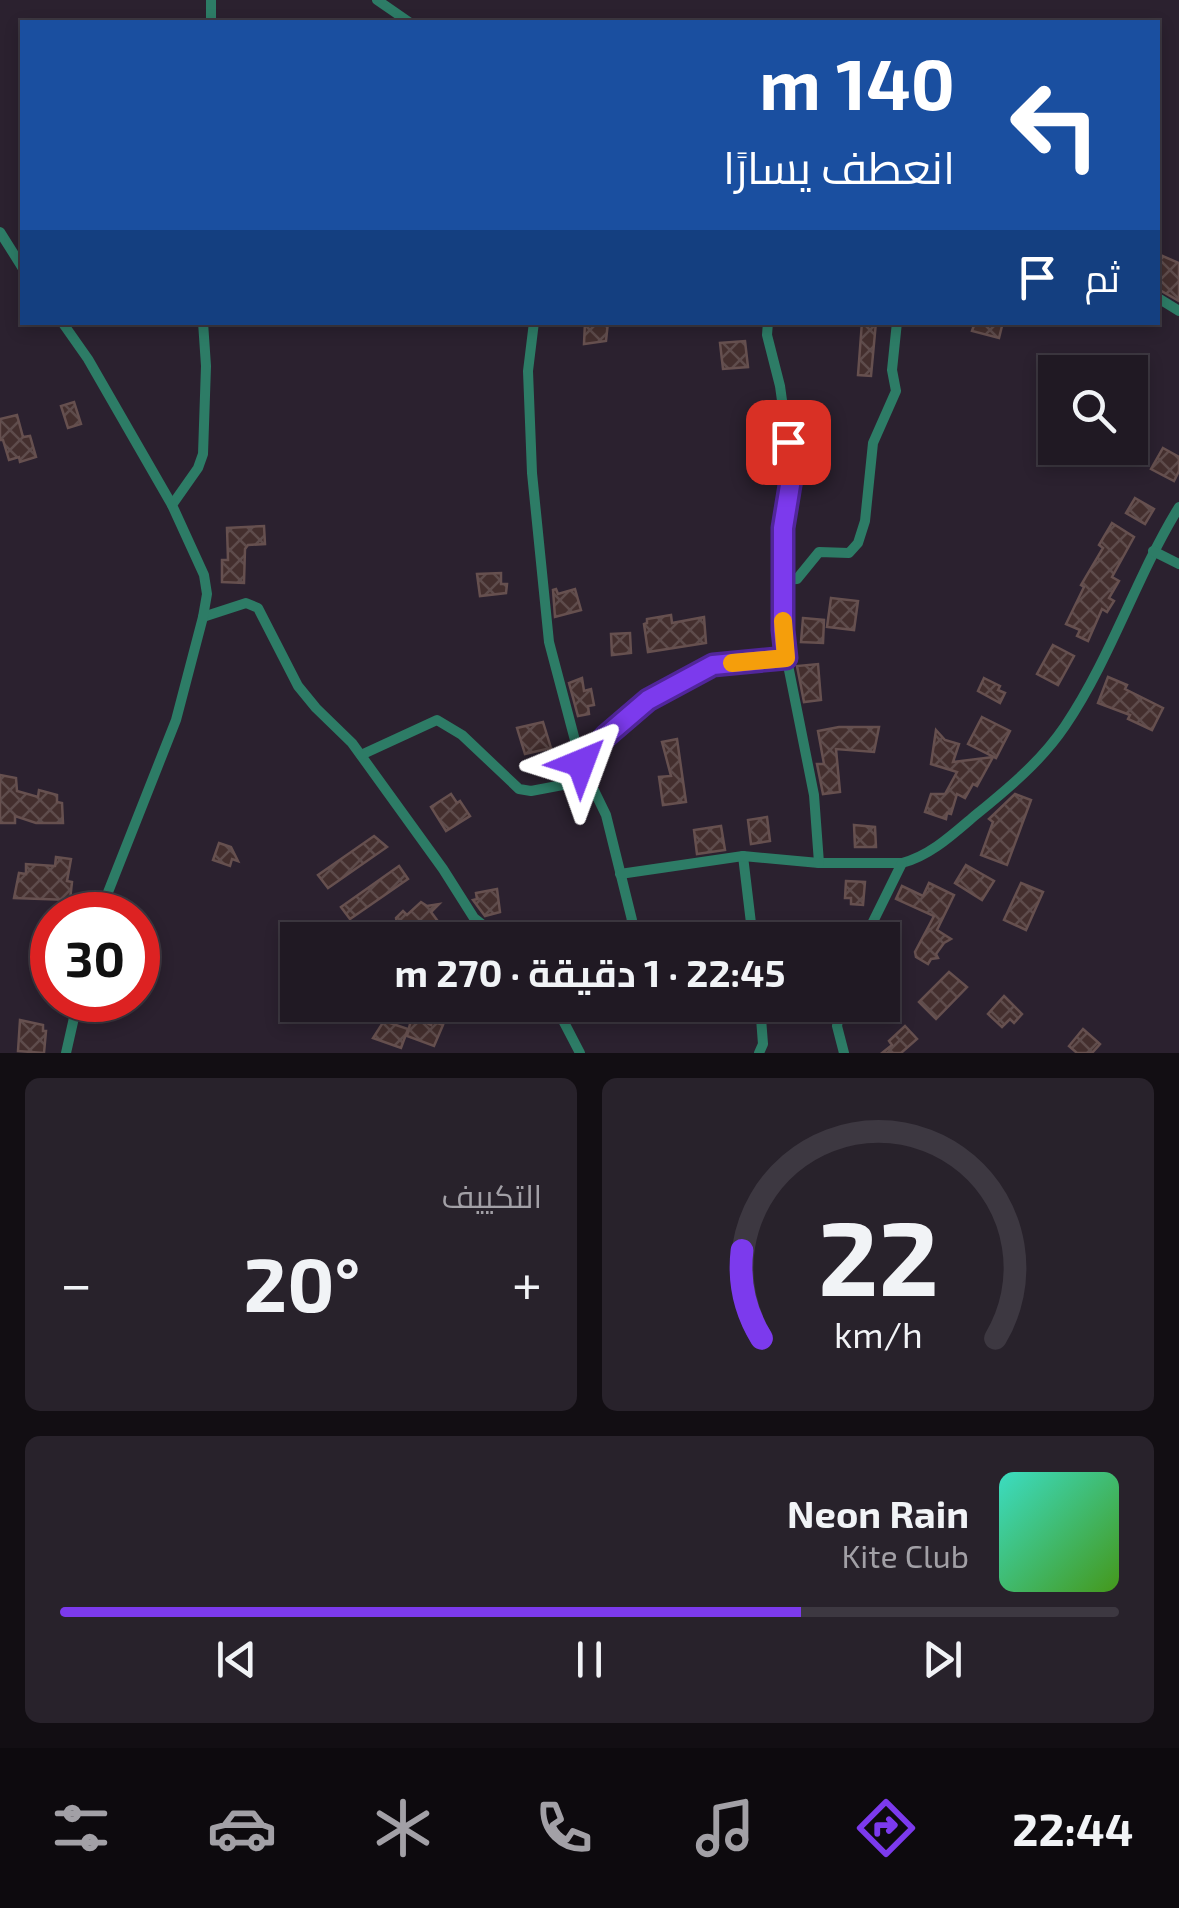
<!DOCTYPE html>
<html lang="ar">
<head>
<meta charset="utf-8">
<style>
	body { margin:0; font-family:"Exo 2",Cairo,sans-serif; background:#28222b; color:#f1f3f6; direction:rtl; height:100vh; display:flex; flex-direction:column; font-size:38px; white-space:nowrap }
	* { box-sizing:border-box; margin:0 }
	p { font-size:32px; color:#a2a0a6 }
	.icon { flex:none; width:55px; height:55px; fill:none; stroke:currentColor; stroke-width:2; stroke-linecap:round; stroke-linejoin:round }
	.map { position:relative; height:1053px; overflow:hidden; direction:ltr }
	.details { display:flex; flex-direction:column; gap:25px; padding:25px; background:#120e13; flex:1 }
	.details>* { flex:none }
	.guide { position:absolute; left:20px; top:20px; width:1140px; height:305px; border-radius:0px; box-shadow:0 5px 15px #0003,0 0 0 2px #3d3841; direction:rtl; background:#1a4fa0; color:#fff; overflow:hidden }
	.tools { position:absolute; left:1038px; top:355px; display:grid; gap:20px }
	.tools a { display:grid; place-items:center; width:110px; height:110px; border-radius:0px; background:#201923; box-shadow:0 5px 15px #0003,0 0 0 2px #3d3841; font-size:50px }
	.speed { position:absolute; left:30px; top:892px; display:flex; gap:20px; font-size:50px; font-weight:700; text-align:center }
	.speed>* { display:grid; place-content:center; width:130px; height:130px; border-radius:50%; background:#201923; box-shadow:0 5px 15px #0003,0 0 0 2px #3d3841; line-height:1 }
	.speed .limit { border:15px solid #d22; background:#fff; color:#111 }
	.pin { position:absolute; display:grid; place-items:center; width:85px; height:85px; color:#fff; margin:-42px; border-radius:20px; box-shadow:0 5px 15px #0006 }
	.me { position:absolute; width:110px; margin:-55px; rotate:44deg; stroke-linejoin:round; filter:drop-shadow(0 0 8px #0008) }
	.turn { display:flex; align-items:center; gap:35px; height:210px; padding:0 40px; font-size:45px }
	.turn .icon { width:130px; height:130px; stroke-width:2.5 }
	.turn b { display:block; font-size:70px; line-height:85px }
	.then { display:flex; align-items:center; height:95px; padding:0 40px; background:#0003; gap:20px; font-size:38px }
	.big { font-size:75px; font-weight:700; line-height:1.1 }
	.details .card { flex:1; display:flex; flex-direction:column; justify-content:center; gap:15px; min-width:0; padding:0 35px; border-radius:15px; background:#28222b }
	.details .dial { align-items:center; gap:0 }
	.dial svg { height:260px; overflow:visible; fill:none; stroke:#3d3841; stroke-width:7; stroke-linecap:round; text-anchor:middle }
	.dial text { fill:#f1f3f6; stroke:none }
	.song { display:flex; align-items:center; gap:30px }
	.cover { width:120px; height:120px; border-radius:15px; background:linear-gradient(135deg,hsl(170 70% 55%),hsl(100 70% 35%)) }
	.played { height:10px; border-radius:5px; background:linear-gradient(90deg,#7c3aed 70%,#3d3841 70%) }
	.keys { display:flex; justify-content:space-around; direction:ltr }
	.heat { display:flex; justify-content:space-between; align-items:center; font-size:55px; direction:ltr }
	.details .tiles { flex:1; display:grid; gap:25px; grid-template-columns:1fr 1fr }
	.card:last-child { grid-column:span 2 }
	.trip { position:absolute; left:280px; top:922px; width:620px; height:100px; border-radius:0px; background:#201923; box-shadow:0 5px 15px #0003,0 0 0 2px #3d3841; font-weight:700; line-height:100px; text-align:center; direction:rtl }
	.tab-bar { display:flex; height:160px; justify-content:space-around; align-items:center; background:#0d0a0e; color:#a2a0a6 }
	.tab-bar .icon { width:70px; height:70px }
	.tab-bar .current { color:#7c3aed }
	.tab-bar b { font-size:45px; color:#f1f3f6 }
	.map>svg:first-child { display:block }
</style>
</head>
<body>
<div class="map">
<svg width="1179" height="1053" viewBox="0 0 1179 1053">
	<defs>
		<pattern id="building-cross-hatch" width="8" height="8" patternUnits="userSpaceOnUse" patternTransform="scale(2.5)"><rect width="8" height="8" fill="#442f2e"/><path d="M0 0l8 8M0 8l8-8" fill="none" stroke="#5e4c4c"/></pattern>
	</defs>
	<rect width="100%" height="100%" fill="#2b212f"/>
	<!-- building -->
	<g fill="url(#building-cross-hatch)" stroke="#66504f" stroke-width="2.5">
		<polygon points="1158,254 1179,263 1179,301 1158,289"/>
		<polygon points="585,322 608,322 606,341 584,344"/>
		<polygon points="862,322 876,322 871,376 858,375"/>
		<polygon points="975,322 1003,322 999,338 972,331"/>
		<polygon points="745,341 748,367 723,369 720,343"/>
		<polygon points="74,402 81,424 68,428 61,406"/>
		<polygon points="17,415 23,437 30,436 36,457 20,462 19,457 9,460 3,440 0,440 0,419"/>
		<polygon points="1163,448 1179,457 1179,471 1174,481 1151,469"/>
		<polygon points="1135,498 1154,509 1145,524 1126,513"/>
		<polygon points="1112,523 1134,537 1112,577 1119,581 1109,598 1114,601 1107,612 1102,609 1088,641 1077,636 1080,630 1066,624 1084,587 1081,585 1103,548 1099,545"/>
		<polygon points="264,526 265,544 248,545 245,549 244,583 222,582 222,560 228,560 227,528"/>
		<polygon points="501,573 501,584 507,584 506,593 480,596 477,574"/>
		<polygon points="556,589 558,594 575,589 581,610 555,617 553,590"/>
		<polygon points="831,598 858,601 854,630 827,627"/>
		<polygon points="671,615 672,623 704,617 706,643 648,652 644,624 647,623 647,619"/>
		<polygon points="803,618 824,620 823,643 801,642"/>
		<polygon points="630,633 631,653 612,655 611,634"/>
		<polygon points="1053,645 1074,656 1058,685 1037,674"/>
		<polygon points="818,664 821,700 804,702 797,666"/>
		<polygon points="1108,677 1127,685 1125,689 1163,708 1152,730 1128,719 1130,715 1098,703"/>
		<polygon points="582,678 584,691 591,689 594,705 588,706 589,714 578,716 569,683"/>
		<polygon points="984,678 1000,686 998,690 1005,693 1000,703 978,691"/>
		<polygon points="982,717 1010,731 996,758 968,744"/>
		<polygon points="543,722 551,748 525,754 517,728"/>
		<polygon points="839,727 879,727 874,752 836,749 840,792 823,794 817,764 824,764 818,731"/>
		<polygon points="936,730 945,740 959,744 953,762 993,757 977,786 973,784 965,798 957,794 951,814 947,813 946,819 925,812 931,794 945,794 957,772 931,764"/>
		<polygon points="677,739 686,802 663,805 659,777 671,776 662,742"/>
		<polygon points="0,775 16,778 17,791 38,797 39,790 57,795 57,802 62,803 63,823 36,823 15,816 15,823 0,823"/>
		<polygon points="451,794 457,803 460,801 470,816 446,831 431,807"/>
		<polygon points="1015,794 1031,800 1007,865 981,855 993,822 989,819"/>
		<polygon points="767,817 770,841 751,844 748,820"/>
		<polygon points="854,825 875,827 876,847 855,847"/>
		<polygon points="721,826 725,850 697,854 694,830"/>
		<polygon points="374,836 387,847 328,888 318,875"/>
		<polygon points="219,843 231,847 238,861 232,859 230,866 213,860"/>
		<polygon points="56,857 71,859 67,881 72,882 70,900 14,898 19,873 26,874 26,864 55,866"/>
		<polygon points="966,865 994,881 982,900 955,883"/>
		<polygon points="399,866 408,879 350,919 341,907"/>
		<polygon points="846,881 865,882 863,905 851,904 851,898 845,898"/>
		<polygon points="929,883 954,895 937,930 951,939 944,943 936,954 938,958 931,959 928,964 916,957 915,952 934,916 896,899 902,886 923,896"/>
		<polygon points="1021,883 1043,892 1026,930 1004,920"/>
		<polygon points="497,889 500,912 485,916 473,900 477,899 476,893"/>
		<polygon points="421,902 427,906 439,904 431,912 440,924 425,938 422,935 412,940 397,924 396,918 403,911 407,915"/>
		<polygon points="949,972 967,987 936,1019 919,1002"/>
		<polygon points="1004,996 1022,1014 1014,1023 1010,1019 1002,1027 988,1014"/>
		<polygon points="412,1016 431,1025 432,1021 443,1025 434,1046 407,1036"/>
		<polygon points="20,1020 43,1025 43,1031 46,1031 44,1053 18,1051"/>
		<polygon points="384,1021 408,1029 401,1048 373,1038"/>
		<polygon points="905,1026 917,1039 901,1053 882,1053 892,1045 889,1041"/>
		<polygon points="1083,1029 1100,1044 1092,1053 1077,1053 1069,1046"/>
	</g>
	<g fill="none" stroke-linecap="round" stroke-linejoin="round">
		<!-- minor -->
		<g stroke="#2d7c66" stroke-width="10">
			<polyline points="211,0 211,22"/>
			<polyline points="377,0 409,22"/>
			<polyline points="0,232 22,267"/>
			<polyline points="1158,298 1179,311"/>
			<polyline points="62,322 88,359 172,505"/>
			<path d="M768,322L767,335L780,386L792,473L783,521L784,645L814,795L819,863H902C929,856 951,836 972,818C1006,790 1040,763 1065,726C1111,658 1136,577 1179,507"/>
			<polyline points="1153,551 1179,564"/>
			<polyline points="783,580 797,579 819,552 849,553 858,543 865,521 873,443 896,391 892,370 897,322"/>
			<polyline points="203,617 246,603 258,608 298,686 316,708 352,743 443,869 474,918 502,940"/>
			<polyline points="361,755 437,720 462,735 519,789 531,791 589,780 581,763 549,642 532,473 528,371 534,322"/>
			<polyline points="581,763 606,736 648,700 713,665 786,658"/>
			<polyline points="589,780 606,815 632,920 626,932 601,940"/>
			<polyline points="743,856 753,940"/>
			<polyline points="620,874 743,856 819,863"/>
			<polyline points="99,915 176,720 203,617 207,594 204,575 172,505 198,468 203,454 206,366 203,322"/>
			<polyline points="864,940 902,863"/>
			<polyline points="555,1005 580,1053"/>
			<polyline points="841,1005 837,1026 844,1053"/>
			<polyline points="66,1053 78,1000"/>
			<polyline points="759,1053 763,1044 760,1005"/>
		</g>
	</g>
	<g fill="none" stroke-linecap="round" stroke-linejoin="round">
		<!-- route casing -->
		<g stroke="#51269a" stroke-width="25">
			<polyline id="route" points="581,763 606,736 648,700 713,665 786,658 783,630 783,528 792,473 788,442"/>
		</g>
		<!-- route -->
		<use href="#route" stroke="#7c3aed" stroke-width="18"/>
		<!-- slow -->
		<polyline stroke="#f59e0b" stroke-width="18" points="732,663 786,658 783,621"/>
	</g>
</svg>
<div class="tools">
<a><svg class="icon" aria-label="search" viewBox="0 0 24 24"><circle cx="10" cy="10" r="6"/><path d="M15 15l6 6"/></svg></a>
</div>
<div class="speed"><div class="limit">30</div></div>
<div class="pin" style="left:788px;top:442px;background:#d93025"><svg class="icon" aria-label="arrive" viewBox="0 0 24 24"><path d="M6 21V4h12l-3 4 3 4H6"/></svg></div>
<svg class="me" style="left:581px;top:763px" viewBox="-20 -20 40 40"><path d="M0-17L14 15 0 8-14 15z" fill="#7c3aed" stroke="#fff" stroke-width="4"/></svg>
<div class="trip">22:45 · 1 دقيقة · 270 m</div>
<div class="guide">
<div class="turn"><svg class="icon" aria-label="left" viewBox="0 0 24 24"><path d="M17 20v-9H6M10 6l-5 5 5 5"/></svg><div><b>140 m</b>انعطف يسارًا</div></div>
<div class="then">ثم<svg class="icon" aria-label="arrive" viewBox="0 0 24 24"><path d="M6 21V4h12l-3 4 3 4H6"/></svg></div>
</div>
</div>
<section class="details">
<div class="tiles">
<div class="card dial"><svg viewBox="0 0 100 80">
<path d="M14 69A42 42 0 1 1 86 69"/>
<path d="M14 69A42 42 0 0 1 8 42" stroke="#7c3aed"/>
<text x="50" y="56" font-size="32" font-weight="700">22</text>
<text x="50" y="72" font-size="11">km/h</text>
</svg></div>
<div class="card"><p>التكييف</p>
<div class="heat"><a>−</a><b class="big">20°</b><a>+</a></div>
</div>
<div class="card">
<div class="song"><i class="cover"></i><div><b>Neon Rain</b><p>Kite Club</p></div></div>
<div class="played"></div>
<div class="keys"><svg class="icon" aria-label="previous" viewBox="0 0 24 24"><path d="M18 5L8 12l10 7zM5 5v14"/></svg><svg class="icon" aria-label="pause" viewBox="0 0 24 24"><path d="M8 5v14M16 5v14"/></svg><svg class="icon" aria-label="next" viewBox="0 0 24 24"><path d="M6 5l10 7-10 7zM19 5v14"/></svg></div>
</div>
</div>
</section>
<nav class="tab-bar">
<b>22:44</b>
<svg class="icon current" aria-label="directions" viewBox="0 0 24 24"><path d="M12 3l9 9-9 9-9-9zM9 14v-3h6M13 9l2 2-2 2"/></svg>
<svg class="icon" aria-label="music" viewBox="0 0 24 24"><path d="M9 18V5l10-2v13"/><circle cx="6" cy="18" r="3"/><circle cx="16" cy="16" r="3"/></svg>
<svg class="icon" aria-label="phone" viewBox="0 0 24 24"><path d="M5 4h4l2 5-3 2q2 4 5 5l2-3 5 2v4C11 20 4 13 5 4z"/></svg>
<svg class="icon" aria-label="climate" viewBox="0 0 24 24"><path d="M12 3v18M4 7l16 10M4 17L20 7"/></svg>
<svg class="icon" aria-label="car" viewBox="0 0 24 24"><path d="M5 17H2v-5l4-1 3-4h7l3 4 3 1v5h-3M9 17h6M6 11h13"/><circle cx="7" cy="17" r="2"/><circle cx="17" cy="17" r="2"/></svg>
<svg class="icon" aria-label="filters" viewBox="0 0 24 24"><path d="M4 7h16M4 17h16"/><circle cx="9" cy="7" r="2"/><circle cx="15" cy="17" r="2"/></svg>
</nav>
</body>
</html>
